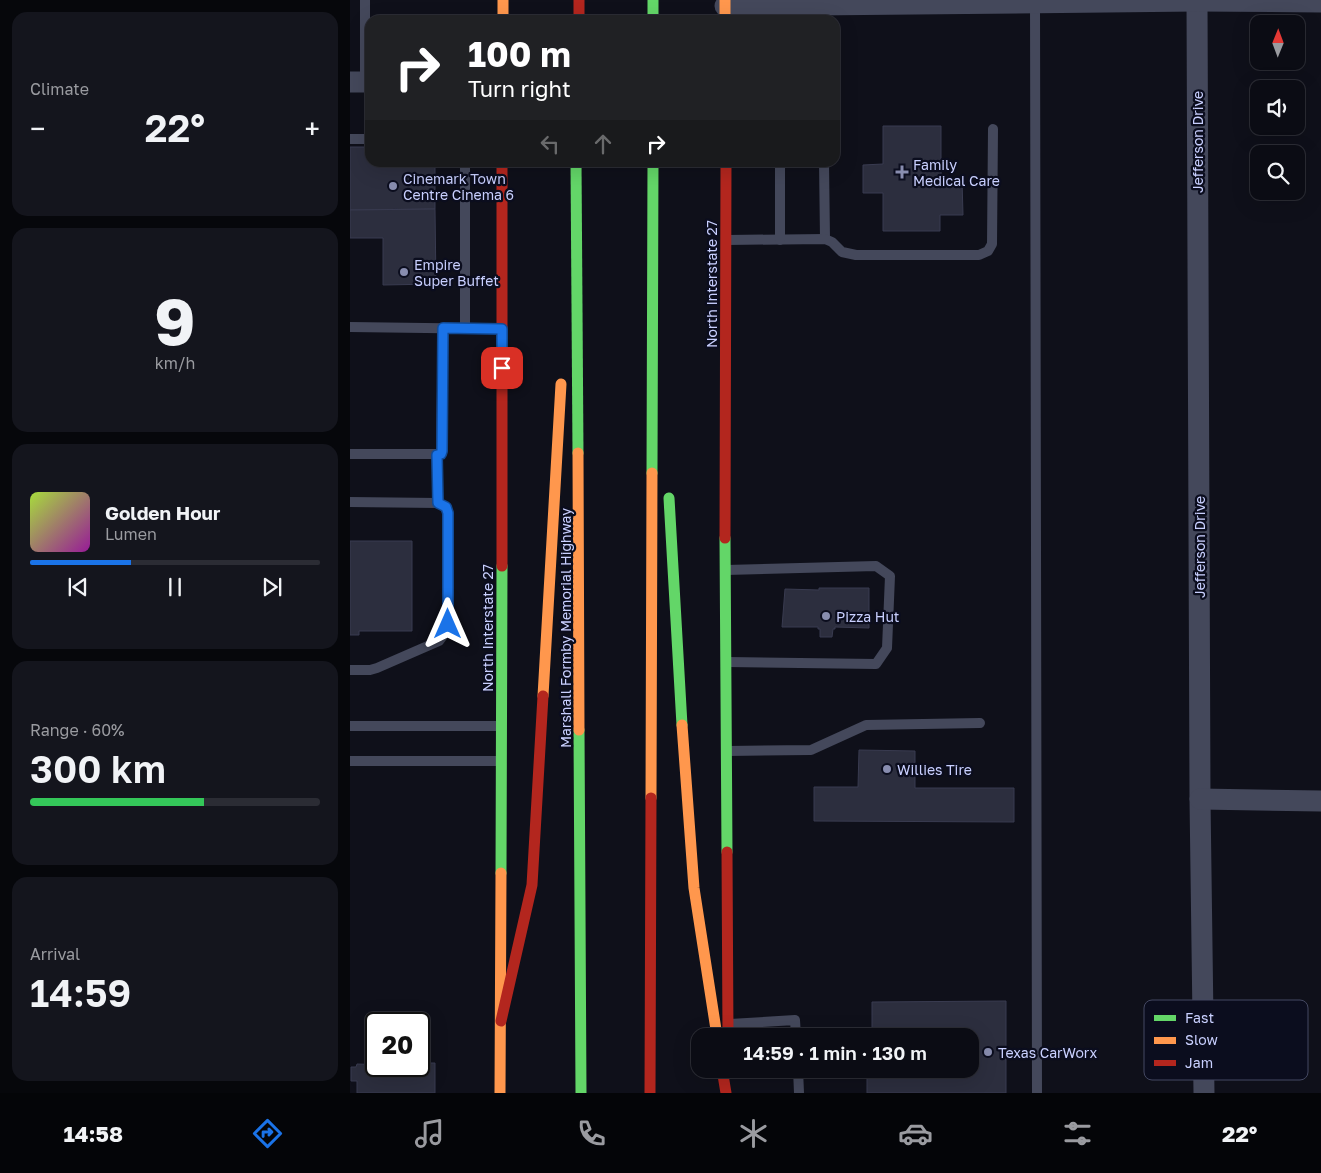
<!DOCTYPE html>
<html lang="en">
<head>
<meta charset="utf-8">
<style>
	body { margin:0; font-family:"Golos Text",sans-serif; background:#14151d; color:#f1f3f6; height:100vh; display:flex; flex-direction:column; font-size:19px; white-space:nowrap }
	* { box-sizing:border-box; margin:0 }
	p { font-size:16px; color:#9a9ba0 }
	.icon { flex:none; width:28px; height:28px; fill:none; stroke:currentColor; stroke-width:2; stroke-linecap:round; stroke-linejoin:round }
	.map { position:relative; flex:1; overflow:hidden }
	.drawer { display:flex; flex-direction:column; gap:12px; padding:12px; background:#06070b; width:350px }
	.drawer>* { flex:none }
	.guide { position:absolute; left:15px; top:15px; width:475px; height:152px; border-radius:15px; box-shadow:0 5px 20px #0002,0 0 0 1px #2b2c34; background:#202124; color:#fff; overflow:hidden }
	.needle { width:32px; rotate:1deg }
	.buttons { position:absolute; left:900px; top:15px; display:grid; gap:10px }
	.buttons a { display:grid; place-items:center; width:55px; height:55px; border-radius:10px; background:#0b0c14; box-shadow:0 5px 20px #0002,0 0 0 1px #2b2c34; font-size:25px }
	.speed { position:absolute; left:15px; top:1012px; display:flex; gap:10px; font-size:25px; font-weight:700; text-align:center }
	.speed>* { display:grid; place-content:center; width:65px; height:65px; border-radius:50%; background:#0b0c14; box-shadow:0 5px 20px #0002,0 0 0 1px #2b2c34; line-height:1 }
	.speed .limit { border:2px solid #111; border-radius:8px; background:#fff; color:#111 }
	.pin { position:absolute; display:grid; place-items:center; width:42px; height:42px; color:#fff; margin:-21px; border-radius:10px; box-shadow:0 2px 8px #0006 }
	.me { position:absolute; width:55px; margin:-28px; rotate:0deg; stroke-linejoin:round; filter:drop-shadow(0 0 4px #0008) }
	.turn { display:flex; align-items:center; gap:18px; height:105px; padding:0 20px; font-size:22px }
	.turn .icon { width:65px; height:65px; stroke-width:2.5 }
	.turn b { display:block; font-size:35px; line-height:42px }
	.lanes { display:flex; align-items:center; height:48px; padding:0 20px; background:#0003; justify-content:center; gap:25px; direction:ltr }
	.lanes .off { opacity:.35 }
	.big { font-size:38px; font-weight:600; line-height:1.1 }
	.drawer .widget { flex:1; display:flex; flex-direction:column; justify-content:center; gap:8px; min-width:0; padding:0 18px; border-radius:15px; background:#14151d }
	.drawer .dial { align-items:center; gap:0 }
	.dial b { font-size:65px; line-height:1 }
	.song { display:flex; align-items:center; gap:15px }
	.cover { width:60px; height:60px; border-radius:8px; background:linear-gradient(135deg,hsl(80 70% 55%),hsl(300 70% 35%)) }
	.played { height:5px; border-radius:2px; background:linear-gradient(90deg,#1a73e8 35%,#2b2c34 35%) }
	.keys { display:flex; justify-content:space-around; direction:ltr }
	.heat { display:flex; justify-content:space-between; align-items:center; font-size:28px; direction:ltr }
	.charge { height:8px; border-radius:4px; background:linear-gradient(90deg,#34c759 60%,#2b2c34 0) }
	.trip { position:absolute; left:341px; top:1028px; width:288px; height:50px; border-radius:15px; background:#0b0c14; box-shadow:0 5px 20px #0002,0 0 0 1px #2b2c34; font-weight:600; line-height:50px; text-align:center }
	.menu { display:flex; height:80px; justify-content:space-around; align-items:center; background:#040508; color:#9a9ba0 }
	.menu .icon { width:35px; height:35px }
	.menu .current { color:#1a73e8 }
	.menu b { font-size:22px; color:#f1f3f6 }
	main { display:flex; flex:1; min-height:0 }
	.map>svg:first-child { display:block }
</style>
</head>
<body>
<main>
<section class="drawer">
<div class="widget"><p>Climate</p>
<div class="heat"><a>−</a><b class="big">22°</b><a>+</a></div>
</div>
<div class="widget dial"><b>9</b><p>km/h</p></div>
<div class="widget">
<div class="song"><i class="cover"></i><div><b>Golden Hour</b><p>Lumen</p></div></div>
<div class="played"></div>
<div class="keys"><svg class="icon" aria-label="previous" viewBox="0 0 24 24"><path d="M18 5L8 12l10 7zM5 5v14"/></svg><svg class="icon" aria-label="pause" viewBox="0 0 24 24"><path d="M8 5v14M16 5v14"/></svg><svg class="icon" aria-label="next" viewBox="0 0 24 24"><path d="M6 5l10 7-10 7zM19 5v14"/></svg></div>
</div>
<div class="widget"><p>Range · 60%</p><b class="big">300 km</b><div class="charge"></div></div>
<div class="widget"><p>Arrival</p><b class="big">14:59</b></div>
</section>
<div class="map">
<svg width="971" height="1093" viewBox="0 0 971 1093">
	<rect width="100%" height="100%" fill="#0f101a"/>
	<!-- building -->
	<g fill="#2c2e3e" stroke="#393b50">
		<polygon points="533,126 591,126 591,180 612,180 613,215 590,215 590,231 533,231 533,193 513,193 513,165 533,164"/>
		<polygon points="0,147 20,147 20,162 85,162 85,209 0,210"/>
		<polygon points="85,209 86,284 33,285 33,238 0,238 0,210"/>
		<polygon points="0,541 62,541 62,631 9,631 9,635 0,635"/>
		<polygon points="469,588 519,588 519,628 485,627 485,629 483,629 482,637 470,637 470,629 468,629 468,627 432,627 435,589 469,590"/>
		<polygon points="509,750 565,751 565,788 664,788 664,822 464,821 464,787 508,787"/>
		<polygon points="656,1001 656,1093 517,1093 517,1070 620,1069 620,1036 522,1036 522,1002"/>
		<polygon points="69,1063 85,1063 85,1093 7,1093 7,1081 1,1081 1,1067 6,1067 7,1064 69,1066"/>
	</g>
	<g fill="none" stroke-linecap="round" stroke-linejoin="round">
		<!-- lane -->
		<g stroke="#44485b" stroke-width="10">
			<polyline points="15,0 15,82"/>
			<polyline points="685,1 687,1093"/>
			<polyline points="0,139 20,139"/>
			<polyline points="115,162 115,328"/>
			<polyline points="474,162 475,239"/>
			<polyline points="377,240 475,239 482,242 492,252 506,255 629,255 638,251 642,244 643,129"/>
			<polyline points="430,240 430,162"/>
			<polyline points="0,327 151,329"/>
			<polyline points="0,454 91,454 93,328"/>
			<polyline points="87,455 88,503"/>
			<polyline points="0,502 88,503 95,507 98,513 98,624 95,633 89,641 27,668 20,670 0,670"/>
			<polyline points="376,570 526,566 540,576 537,648 526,664 377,662"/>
			<polyline points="0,726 151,726"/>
			<polyline points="377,751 461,750 516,725 630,723"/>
			<polyline points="0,761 151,761"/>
			<polyline points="380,1024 445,1020 446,1036"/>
			<polyline points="448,1069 449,1093"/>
		</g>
		<!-- street -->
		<g stroke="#44485b" stroke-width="21">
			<polyline points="847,0 850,799 854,1093"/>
			<polyline points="375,6 847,1 971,2"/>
			<polyline points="0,82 20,82"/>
			<polyline points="850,799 971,801"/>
		</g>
		<!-- fast -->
		<g stroke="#63d668" stroke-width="11">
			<polyline points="303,0 303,20"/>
			<polyline points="226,162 228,453"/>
			<polyline points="302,473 303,162"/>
			<polyline points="319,498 332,725"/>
			<polyline points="375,538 377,852"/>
			<polyline points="229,730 231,1093"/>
			<polyline points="151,873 152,566"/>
		</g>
		<!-- slow -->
		<g stroke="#ff974d" stroke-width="11">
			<polyline points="153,0 153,20"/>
			<polyline points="375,0 375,20"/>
			<polyline points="228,453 229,730"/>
			<polyline points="193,696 211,384"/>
			<polyline points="332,725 344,888 367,1036"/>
			<polyline points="301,798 302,473"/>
			<polyline points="150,1093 151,873"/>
		</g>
		<!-- jam -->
		<g stroke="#b3261e" stroke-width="11">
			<polyline points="229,0 229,20"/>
			<polyline points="375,538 376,162"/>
			<polyline points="152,566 152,162"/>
			<polyline points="377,852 378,1036"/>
			<polyline points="151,1021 182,885 193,696"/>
			<polyline points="372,1069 376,1093"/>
			<polyline points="300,1093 301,798"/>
		</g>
	</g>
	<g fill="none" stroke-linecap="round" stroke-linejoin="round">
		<!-- route casing -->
		<g stroke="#114b97" stroke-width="12">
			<polyline id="route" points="98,624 98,513 96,507 88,503 87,455 91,454 92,451 93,328 152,329 152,368"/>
		</g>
		<!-- route -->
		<use href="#route" stroke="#1a73e8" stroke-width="9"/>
	</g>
	<!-- markers -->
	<g fill="#888daf" stroke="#0b0d1e" stroke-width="2">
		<path d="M549.5 164.5h5v5h5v5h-5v5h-5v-5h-5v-5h5z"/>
		<circle cx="43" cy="186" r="5"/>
		<circle cx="54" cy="272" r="5"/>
		<circle cx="476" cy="616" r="5"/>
		<circle cx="537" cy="769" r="5"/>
		<circle cx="638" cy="1052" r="5"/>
	</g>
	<g text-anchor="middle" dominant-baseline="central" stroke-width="4.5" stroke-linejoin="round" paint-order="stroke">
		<!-- street labels -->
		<g font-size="14" fill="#c9d0ff" stroke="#0b0d1e">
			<text transform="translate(847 142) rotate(-90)">Jefferson Drive</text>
			<text transform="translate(361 284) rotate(-90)">North Interstate 27</text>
			<text transform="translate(849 547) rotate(-90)">Jefferson Drive</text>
			<text transform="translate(137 628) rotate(-90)">North Interstate 27</text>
			<text transform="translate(215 628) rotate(-90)">Marshall Formby Memorial Highway</text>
		</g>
		<!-- poi labels -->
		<g font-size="14" fill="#c9d0ff" stroke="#0b0d1e" text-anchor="start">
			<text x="563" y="164">Family<tspan x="563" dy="16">Medical Care</tspan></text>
			<text x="53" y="178">Cinemark Town<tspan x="53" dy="16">Centre Cinema 6</tspan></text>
			<text x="64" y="264">Empire<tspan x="64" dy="16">Super Buffet</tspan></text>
			<text x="486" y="616">Pizza Hut</text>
			<text x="547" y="769">Willies Tire</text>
			<text x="648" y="1052">Texas CarWorx</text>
		</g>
	</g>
	<!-- legend -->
	<rect x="794" y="1000" width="164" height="80" rx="8" fill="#0b0d1e" stroke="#444862" stroke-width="1"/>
	<rect x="804" y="1015" width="22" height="6" fill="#63d668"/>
	<rect x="804" y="1037" width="22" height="7" fill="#ff974d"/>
	<rect x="804" y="1060" width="22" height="6" fill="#b3261e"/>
	<g font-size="14" fill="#c9d0ff">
		<text x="835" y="1023">Fast</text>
		<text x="835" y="1045">Slow</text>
		<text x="835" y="1068">Jam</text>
	</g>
</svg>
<div class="buttons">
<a><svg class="needle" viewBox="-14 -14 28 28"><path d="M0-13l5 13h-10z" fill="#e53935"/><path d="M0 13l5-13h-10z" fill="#9a9ba0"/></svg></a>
<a><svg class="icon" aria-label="sound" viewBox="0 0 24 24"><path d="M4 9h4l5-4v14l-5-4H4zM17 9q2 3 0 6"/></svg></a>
<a><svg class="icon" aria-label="search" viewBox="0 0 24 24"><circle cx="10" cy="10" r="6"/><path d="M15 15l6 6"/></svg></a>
</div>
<div class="speed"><div class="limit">20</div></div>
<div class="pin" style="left:152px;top:368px;background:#d93025"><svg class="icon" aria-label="arrive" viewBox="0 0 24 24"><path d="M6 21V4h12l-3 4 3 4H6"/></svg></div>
<svg class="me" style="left:98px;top:624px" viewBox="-20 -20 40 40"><path d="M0-17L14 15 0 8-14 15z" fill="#1a73e8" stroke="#fff" stroke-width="4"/></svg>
<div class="trip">14:59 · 1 min · 130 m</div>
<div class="guide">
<div class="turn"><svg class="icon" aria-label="right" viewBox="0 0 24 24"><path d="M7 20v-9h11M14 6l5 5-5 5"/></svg><div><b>100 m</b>Turn right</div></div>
<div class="lanes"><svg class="icon off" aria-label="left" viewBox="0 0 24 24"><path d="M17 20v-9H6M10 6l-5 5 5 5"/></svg><svg class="icon off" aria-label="ahead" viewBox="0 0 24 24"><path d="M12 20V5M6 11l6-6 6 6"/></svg><svg class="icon" aria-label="right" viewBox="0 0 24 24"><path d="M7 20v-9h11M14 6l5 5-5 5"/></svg></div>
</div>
</div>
</main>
<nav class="menu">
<b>14:58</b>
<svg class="icon current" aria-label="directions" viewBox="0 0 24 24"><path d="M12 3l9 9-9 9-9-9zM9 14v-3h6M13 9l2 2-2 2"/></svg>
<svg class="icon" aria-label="music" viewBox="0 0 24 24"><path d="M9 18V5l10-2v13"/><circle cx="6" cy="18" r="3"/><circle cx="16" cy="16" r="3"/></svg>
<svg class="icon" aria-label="phone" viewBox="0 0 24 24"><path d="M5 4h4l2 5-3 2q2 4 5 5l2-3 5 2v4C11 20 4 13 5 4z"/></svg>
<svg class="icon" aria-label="climate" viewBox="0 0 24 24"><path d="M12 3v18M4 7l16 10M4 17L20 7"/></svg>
<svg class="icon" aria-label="car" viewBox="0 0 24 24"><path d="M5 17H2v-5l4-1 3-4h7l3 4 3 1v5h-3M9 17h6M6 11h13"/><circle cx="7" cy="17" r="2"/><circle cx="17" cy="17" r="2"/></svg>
<svg class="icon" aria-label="filters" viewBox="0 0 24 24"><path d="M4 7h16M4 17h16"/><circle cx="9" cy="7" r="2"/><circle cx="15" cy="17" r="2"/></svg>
<b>22°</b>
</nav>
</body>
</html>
